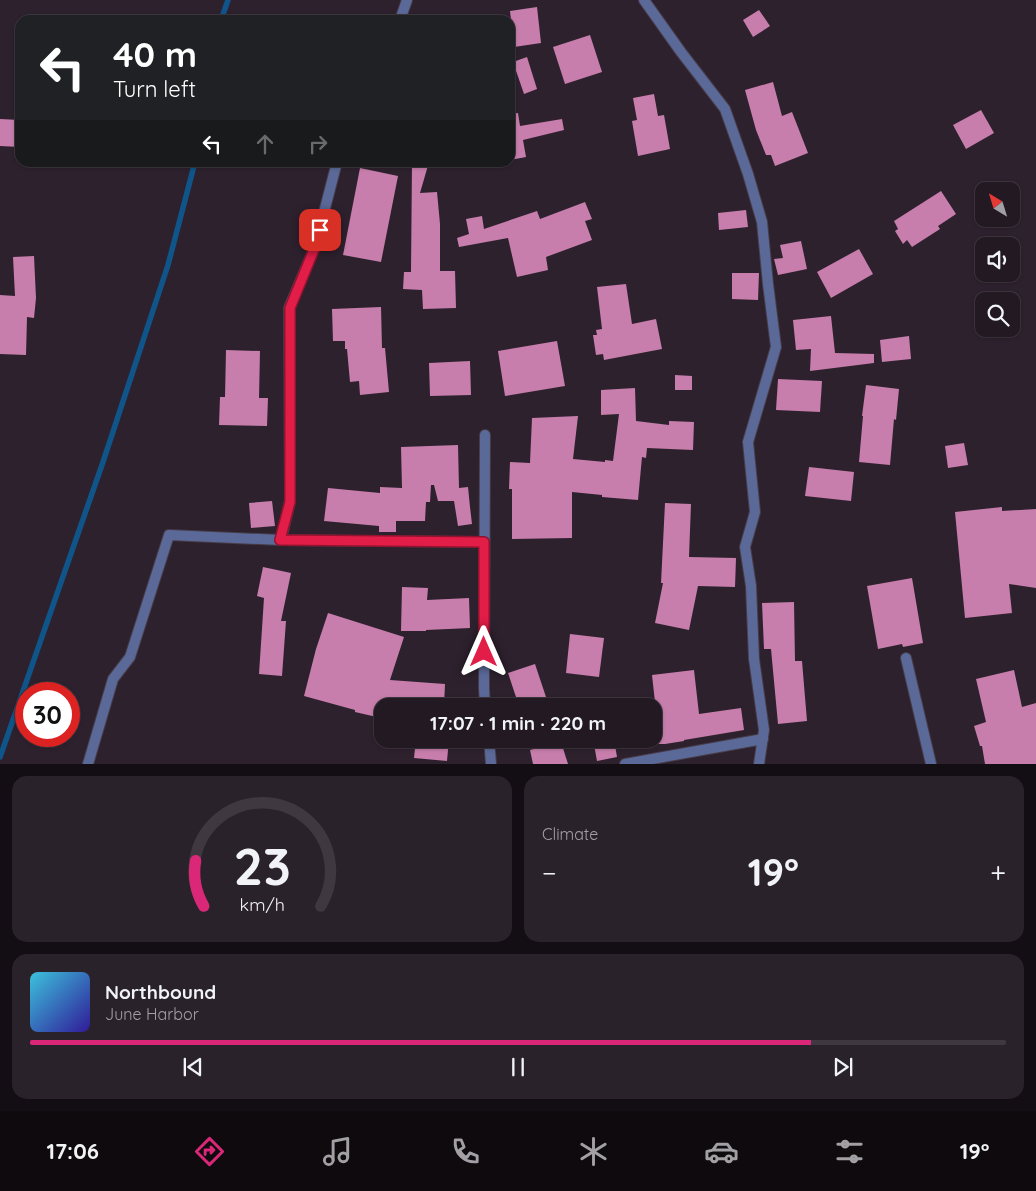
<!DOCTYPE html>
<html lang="en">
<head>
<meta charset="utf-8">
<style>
	body { margin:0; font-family:Quicksand,sans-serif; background:#2a222a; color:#f1f3f6; height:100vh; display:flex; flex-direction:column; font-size:19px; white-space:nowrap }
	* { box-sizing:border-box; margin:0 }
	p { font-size:16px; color:#a2a0a5 }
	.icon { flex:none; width:28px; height:28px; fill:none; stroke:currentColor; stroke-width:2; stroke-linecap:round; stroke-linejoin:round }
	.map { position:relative; height:764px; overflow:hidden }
	.drawer { display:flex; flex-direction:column; gap:12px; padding:12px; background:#130e13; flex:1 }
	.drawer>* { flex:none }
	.guide { position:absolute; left:15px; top:15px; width:500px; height:152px; border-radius:15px; box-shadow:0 1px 4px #0004,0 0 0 1px #3f3840; background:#202124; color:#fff; overflow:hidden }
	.needle { width:32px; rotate:322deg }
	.tools { position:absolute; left:975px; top:182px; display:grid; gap:10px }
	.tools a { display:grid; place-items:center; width:45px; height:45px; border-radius:10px; background:#221922; box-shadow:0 1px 4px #0004,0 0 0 1px #3f3840; font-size:25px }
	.speed { position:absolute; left:15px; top:682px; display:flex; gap:10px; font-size:25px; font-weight:700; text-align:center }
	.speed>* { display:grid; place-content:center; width:65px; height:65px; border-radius:50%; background:#221922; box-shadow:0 1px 4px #0004,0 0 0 1px #3f3840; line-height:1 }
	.speed .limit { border:8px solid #d22; background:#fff; color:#111 }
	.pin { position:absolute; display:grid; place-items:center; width:42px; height:42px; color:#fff; margin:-21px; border-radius:10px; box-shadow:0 2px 8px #0006 }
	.me { position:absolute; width:55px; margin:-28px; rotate:0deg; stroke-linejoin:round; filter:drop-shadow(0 0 4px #0008) }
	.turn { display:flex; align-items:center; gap:18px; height:105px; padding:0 15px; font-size:22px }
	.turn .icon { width:65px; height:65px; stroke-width:2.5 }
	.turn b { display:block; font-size:35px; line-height:42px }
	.lanes { display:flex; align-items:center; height:48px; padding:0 15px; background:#0003; justify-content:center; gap:25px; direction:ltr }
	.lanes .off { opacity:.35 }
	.big { font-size:38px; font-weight:800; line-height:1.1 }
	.drawer .widget { flex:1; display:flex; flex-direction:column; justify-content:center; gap:8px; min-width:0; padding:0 18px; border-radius:15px; background:#2a222a }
	.drawer .dial { align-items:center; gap:0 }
	.dial svg { height:130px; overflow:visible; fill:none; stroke:#3f3840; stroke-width:7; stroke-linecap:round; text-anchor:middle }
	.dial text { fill:#f1f3f6; stroke:none }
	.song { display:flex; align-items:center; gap:15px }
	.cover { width:60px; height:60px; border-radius:8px; background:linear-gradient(135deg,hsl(190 70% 55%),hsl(250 70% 35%)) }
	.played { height:5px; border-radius:2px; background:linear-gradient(90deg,#db2777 80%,#3f3840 80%) }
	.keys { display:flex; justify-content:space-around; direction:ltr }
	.heat { display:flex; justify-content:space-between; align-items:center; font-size:28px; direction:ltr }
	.drawer .tiles { flex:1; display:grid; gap:12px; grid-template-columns:1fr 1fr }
	.widget:last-child { grid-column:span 2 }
	.trip { position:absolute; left:374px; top:698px; width:288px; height:50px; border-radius:15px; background:#221922; box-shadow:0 1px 4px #0004,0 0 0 1px #3f3840; font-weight:800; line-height:50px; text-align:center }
	.tab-bar { display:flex; height:80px; justify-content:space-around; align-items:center; background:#0e0a0e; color:#a2a0a5 }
	.tab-bar .icon { width:35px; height:35px }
	.tab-bar .on { color:#db2777 }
	.tab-bar b { font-size:22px; color:#f1f3f6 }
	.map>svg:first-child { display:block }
</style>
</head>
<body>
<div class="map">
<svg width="1036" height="764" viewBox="0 0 1036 764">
	<rect width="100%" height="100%" fill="#2e212e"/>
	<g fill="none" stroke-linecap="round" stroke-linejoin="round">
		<!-- stream -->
		<g stroke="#10558a" stroke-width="5.5">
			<polyline points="221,20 228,0"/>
			<polyline points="0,757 103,462 168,265 195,162"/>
		</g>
	</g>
	<!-- building -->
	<g fill="#c77eac">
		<polygon points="537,7 541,43 514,47 510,11"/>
		<polygon points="759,10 770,26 753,37 743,20"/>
		<polygon points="590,35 602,72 565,84 553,47"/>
		<polygon points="527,57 537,89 524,94 513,62"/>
		<polygon points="773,82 782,116 792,112 808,153 775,166 771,155 766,155 756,130 745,90"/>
		<polygon points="654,94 658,116 664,115 670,149 638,156 632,121 637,120 633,98"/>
		<polygon points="981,110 994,133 966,149 953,125"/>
		<polygon points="518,113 520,126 562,119 564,130 523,140 526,157 510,160 510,114"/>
		<polygon points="0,119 20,120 20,147 0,146"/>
		<polygon points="412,162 429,162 420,193 437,192 440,224 440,271 455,271 456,308 423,309 422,290 403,289 404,272 411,272"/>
		<polygon points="360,168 398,176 381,262 343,255"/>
		<polygon points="941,191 956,214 938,226 940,229 912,247 907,240 903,244 895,231 898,229 894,221"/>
		<polygon points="585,202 592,219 585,221 592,240 546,257 548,270 517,277 508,238 459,247 457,238 469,234 466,219 482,216 484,229 537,211 540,219"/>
		<polygon points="746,210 748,227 719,230 718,213"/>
		<polygon points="801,241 807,269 778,275 774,259 783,258 780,245"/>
		<polygon points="859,249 873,274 831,298 817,272"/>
		<polygon points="34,256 36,298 34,318 27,317 26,355 0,354 0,295 15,296 13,257"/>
		<polygon points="732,273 759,273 758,300 732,299"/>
		<polygon points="626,284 632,324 656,319 662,349 604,360 603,354 596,355 593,335 597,335 596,330 602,329 597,287"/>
		<polygon points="381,307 382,348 385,348 389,392 360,395 359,381 350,382 347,349 345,349 345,341 333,341 332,309"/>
		<polygon points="831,316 835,353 874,354 874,363 810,371 811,349 796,350 793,320"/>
		<polygon points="909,336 911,359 882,362 880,340"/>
		<polygon points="557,341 565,386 505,396 498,351"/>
		<polygon points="226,350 260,351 259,398 268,398 267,426 219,425 220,397 225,397"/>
		<polygon points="470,361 471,395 430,396 429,363"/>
		<polygon points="675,375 692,376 692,390 675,390"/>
		<polygon points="778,379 822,381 820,412 776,410"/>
		<polygon points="866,385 899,389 896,420 894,419 890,465 859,462 863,416 862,416"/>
		<polygon points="635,388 636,421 669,425 669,421 694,422 693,450 647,448 646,458 642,457 638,500 602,497 602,495 572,492 572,538 512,539 512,489 509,489 510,462 530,463 532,418 578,416 573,459 605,462 605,460 613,461 619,414 601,415 601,390"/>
		<polygon points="964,443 968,465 948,468 945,446"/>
		<polygon points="458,445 459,488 468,487 470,507 472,524 458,526 454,501 438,501 434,485 431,485 430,502 426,502 425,521 396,521 396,532 379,532 379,526 324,521 328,488 380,493 380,487 402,488 401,447"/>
		<polygon points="809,467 854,472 851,501 805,496"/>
		<polygon points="272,501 275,526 251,528 249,503"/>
		<polygon points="665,503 691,504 689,557 736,558 735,587 698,586 689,630 655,623 663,583 661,583"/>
		<polygon points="1002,507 1002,511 1036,509 1036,588 1009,584 1012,613 965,618 955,512"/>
		<polygon points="263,567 291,573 281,621 286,621 282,676 259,674 264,598 257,596"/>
		<polygon points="912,578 923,643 903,647 902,644 878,649 867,586"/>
		<polygon points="402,587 428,588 427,600 469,598 470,628 426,630 426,631 401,631"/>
		<polygon points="794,602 795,661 802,661 807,721 778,724 771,649 764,649 762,603"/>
		<polygon points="328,613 404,637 390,680 445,684 444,706 382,706 381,718 355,712 355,710 304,696 316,649"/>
		<polygon points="570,634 604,638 599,677 566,673"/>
		<polygon points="535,664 549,706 519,706 508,673"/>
		<polygon points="694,670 699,714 741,708 744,730 684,740 684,741 665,744 658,744 652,712 656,711 652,675"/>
		<polygon points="1014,670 1022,707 1036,703 1036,764 985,764 982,746 980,746 974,726 986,722 976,679"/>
		<polygon points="416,739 449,739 447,761 414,758"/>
		<polygon points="593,739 614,739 617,757 597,761"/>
		<polygon points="561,742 568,764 533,764 530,750"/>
	</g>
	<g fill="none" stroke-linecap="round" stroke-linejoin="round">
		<!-- minor casing -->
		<g stroke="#483c48" stroke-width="12">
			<g id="minor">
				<polyline points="644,0 681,52 725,109 748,174 762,222 768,284 776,347 748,442 755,512 745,547 751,586 754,659 764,730 759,764"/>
				<polyline points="400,20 407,0"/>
				<polyline points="485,435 484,688 485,706"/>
				<polyline points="281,540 483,542"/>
				<polyline points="906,658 931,764"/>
				<polyline points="489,739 491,764"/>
				<polyline points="88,764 113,679 130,657 169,535 281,540 290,501 289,308 315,247 337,162"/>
				<polyline points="625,764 763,739"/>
			</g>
		</g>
		<!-- minor -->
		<use href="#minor" stroke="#5a6998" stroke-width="10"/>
	</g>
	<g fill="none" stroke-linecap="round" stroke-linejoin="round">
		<!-- route casing -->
		<g stroke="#92132f" stroke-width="12">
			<polyline id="route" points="320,230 315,247 290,308 290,502 280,540 484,542 484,652"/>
		</g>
		<!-- route -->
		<use href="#route" stroke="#e11d48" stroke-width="9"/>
	</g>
</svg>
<div class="tools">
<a><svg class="needle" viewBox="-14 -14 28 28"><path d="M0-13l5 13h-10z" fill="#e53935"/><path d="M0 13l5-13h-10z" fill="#a2a0a5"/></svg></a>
<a><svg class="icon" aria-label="sound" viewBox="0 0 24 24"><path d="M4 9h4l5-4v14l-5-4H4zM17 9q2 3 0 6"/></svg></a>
<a><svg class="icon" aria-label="search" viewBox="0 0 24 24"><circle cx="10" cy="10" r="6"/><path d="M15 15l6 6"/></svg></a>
</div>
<div class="speed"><div class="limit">30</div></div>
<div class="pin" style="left:320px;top:230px;background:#d93025"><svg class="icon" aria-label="arrive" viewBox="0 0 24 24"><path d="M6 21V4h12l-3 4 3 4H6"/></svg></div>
<svg class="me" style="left:484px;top:652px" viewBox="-20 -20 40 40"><path d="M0-17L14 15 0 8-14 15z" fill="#e11d48" stroke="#fff" stroke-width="4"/></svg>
<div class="trip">17:07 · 1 min · 220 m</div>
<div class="guide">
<div class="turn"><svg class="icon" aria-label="left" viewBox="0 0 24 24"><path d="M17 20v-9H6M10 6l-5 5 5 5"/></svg><div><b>40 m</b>Turn left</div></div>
<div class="lanes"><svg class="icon" aria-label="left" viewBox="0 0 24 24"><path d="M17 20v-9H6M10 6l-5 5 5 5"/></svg><svg class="icon off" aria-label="ahead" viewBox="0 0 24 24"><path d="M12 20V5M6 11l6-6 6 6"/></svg><svg class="icon off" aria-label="right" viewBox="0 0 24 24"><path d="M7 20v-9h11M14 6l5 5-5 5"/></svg></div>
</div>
</div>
<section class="drawer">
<div class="tiles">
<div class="widget dial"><svg viewBox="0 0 100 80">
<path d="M14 69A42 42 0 1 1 86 69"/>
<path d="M14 69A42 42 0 0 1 9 41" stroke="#db2777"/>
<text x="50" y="56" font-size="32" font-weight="700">23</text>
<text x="50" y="72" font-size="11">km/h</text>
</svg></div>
<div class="widget"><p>Climate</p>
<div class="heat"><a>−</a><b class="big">19°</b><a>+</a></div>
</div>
<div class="widget">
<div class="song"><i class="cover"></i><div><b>Northbound</b><p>June Harbor</p></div></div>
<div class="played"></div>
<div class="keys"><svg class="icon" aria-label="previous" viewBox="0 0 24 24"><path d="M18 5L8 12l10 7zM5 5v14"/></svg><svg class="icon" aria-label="pause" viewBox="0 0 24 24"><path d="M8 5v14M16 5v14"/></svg><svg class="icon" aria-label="next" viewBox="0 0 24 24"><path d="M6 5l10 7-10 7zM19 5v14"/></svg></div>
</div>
</div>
</section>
<nav class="tab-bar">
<b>17:06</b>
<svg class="icon on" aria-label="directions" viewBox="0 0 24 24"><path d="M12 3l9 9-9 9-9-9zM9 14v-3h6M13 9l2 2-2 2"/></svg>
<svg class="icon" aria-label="music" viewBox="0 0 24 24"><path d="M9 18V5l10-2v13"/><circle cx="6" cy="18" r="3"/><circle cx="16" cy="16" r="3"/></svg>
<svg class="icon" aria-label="phone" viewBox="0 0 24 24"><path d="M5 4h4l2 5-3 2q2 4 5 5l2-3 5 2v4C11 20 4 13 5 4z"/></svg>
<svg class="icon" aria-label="climate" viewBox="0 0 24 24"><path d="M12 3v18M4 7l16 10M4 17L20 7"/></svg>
<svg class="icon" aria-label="car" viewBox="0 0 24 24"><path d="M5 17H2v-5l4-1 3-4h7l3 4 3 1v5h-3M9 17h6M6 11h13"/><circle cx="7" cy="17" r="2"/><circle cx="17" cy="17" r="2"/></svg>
<svg class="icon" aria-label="filters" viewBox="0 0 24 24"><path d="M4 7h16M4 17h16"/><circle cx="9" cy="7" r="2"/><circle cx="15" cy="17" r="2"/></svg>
<b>19°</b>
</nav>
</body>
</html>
